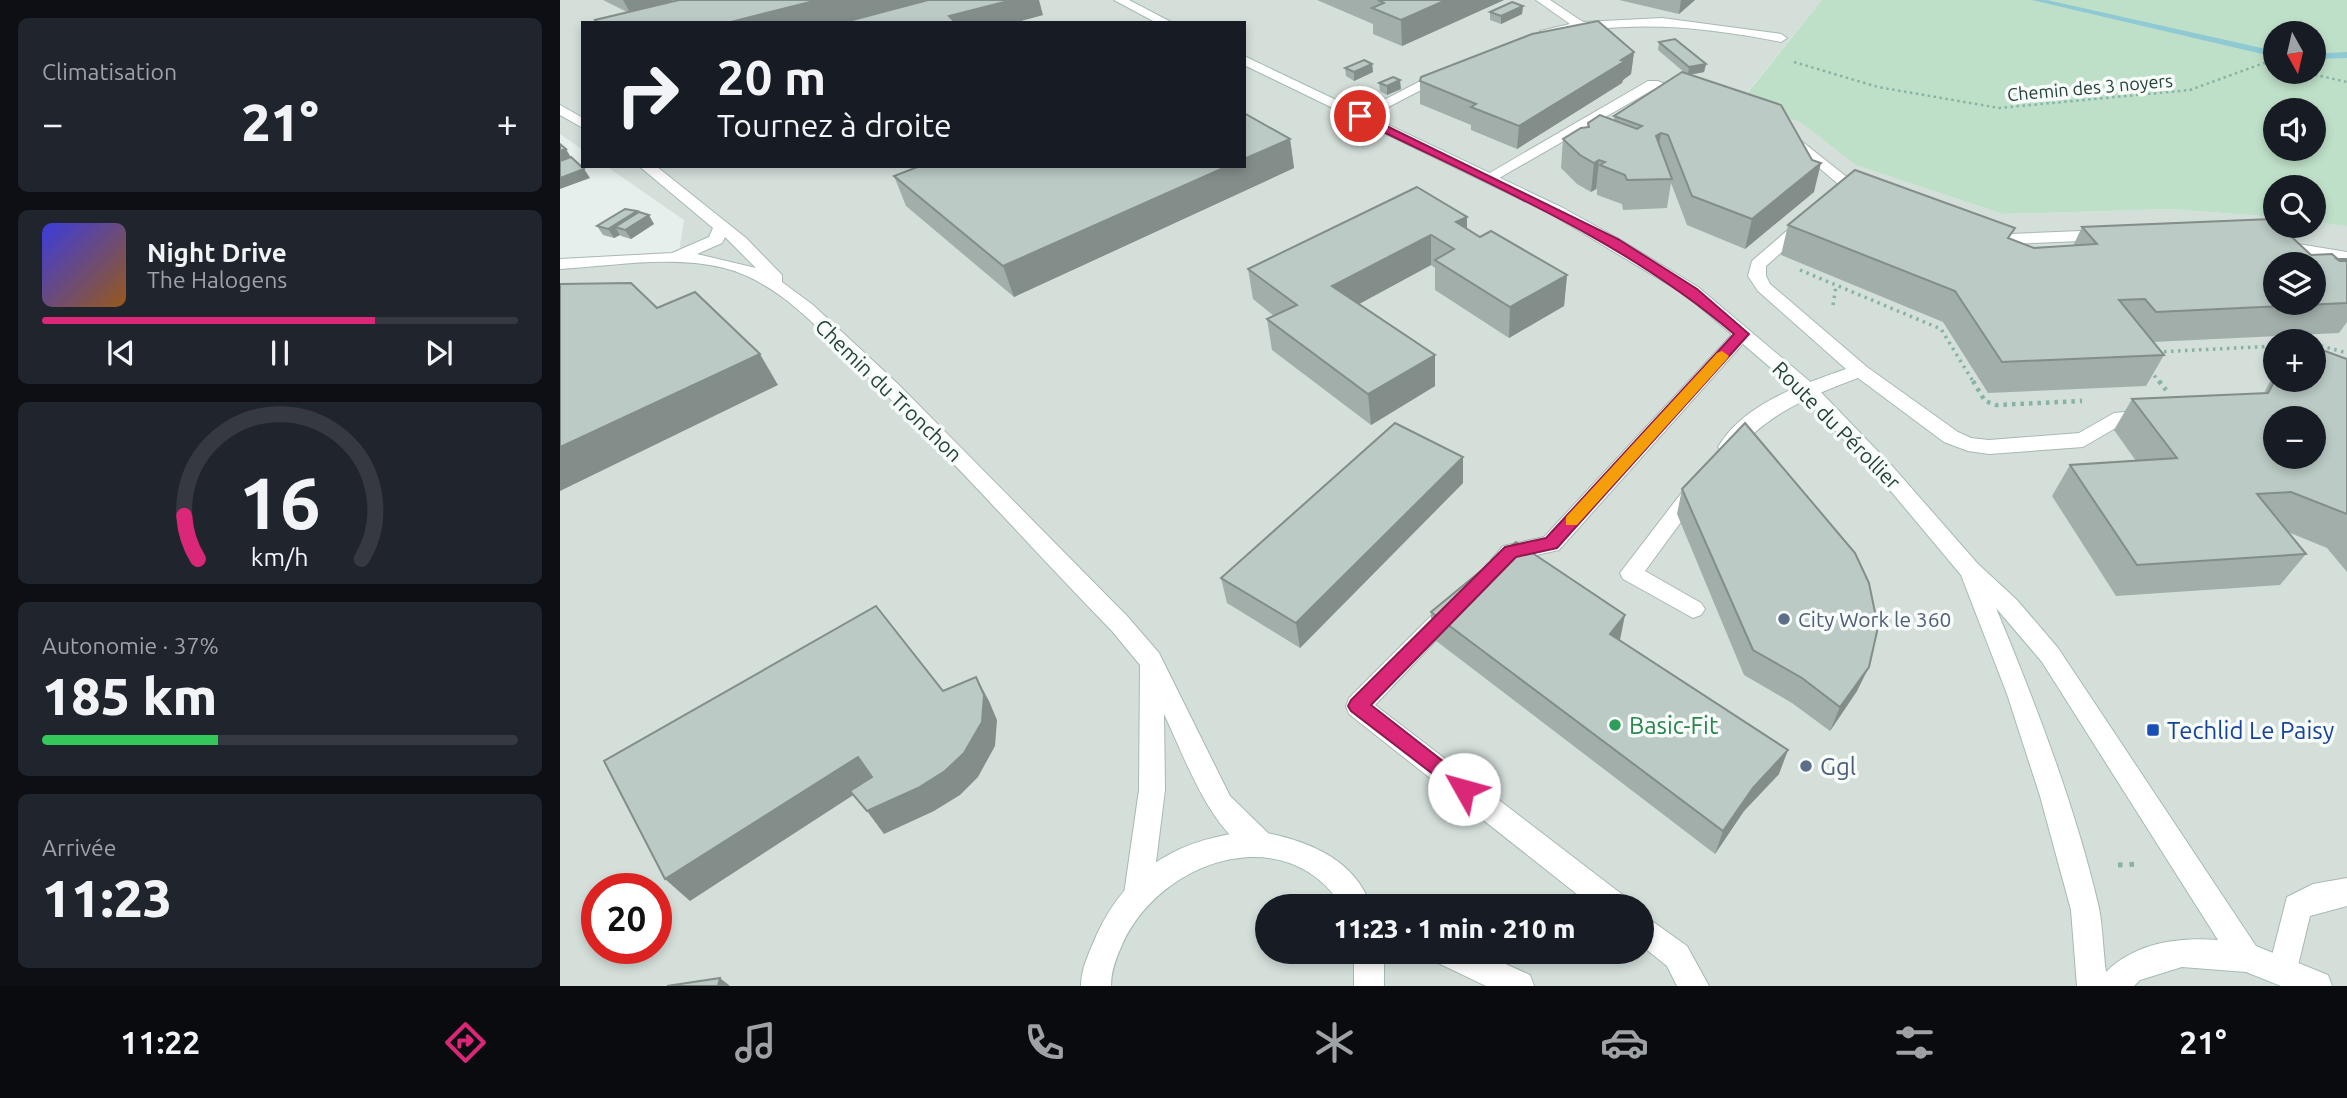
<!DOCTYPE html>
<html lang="fr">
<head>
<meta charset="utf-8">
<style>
	body { margin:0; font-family:Ubuntu,sans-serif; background:#20242c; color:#f1f3f6; height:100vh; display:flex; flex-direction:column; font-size:26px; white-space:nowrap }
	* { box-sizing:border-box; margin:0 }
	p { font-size:23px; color:#9ea1a6 }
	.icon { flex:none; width:38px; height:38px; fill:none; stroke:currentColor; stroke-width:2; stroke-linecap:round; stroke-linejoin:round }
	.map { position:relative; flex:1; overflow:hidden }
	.drawer { display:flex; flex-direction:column; gap:18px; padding:18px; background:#0d0f14; width:560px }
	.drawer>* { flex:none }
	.hud { position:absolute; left:21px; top:21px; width:665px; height:147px; border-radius:0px; box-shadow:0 4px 10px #0003; background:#171b24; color:#f1f3f6; overflow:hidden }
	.needle { width:46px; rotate:172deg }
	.controls { position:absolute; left:1703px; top:21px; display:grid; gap:14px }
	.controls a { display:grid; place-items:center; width:63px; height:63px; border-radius:50%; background:#171b24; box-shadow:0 4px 10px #0003; font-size:35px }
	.speed { position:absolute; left:21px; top:873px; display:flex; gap:14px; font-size:35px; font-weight:700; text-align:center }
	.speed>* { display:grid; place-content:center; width:91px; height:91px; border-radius:50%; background:#171b24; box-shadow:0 4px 10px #0003; line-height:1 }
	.speed .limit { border:10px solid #d22; background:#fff; color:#111 }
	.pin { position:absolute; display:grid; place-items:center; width:60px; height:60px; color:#fff; margin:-30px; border:4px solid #fff; border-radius:50%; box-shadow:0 2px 7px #0007 }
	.me { position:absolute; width:77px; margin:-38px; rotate:308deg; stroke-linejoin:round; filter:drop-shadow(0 0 5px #0008) }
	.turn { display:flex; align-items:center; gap:24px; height:147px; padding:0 21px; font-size:32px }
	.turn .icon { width:91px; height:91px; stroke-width:2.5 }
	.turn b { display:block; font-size:49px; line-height:60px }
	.big { font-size:52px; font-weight:800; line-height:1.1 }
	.drawer .widget { flex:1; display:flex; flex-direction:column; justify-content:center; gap:10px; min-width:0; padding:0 24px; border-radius:10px; background:#20242c }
	.drawer .dial { align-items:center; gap:0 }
	.dial svg { height:182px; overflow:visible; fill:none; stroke:#363941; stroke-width:7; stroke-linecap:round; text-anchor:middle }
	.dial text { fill:#f1f3f6; stroke:none }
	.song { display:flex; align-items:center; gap:21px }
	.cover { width:84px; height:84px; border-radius:10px; background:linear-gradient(135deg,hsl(240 70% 55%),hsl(30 70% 35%)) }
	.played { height:7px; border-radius:4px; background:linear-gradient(90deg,#db2777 70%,#363941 70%) }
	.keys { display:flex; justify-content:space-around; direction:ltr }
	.heat { display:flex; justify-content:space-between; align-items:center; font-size:38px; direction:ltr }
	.charge { height:10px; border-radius:5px; background:linear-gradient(90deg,#34c759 37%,#363941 0) }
	.trip { position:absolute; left:695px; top:894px; width:399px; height:70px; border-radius:35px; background:#171b24; box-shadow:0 4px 10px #0003; font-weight:800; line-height:70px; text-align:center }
	.menu { display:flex; height:112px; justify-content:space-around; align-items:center; background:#090b0e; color:#9ea1a6 }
	.menu .icon { width:49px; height:49px }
	.menu .on { color:#db2777 }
	.menu b { font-size:32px; color:#f1f3f6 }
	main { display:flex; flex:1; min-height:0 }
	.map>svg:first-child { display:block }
</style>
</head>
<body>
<main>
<section class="drawer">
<div class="widget"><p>Climatisation</p>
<div class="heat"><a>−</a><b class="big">21°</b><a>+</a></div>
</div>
<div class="widget">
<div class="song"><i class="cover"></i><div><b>Night Drive</b><p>The Halogens</p></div></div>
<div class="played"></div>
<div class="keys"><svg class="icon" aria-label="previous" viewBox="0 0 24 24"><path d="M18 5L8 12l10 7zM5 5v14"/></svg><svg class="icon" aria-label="pause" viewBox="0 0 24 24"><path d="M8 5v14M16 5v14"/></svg><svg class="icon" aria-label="next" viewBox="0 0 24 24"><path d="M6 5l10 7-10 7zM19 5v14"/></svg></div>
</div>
<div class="widget dial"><svg viewBox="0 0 100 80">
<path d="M14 69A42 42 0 1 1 86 69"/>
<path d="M14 69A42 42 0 0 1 8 50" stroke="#db2777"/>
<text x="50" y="56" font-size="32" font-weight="700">16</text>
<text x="50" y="72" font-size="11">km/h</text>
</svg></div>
<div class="widget"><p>Autonomie · 37%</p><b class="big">185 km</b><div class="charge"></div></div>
<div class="widget"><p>Arrivée</p><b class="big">11:23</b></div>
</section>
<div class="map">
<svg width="1787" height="986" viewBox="0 0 1787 986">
	<rect width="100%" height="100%" fill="#e6efeb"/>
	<!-- built -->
	<path fill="#d4dfda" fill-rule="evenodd" d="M0,0H1262L1181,100L1240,122L1297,165L1443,214L1612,209L1715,217V226H1754V222L1787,226V986H0V264L118,259L124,220L46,166H684V23H23V150L0,134ZM1715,264H1754V303H1715ZM1715,341H1754V380H1715ZM1715,418H1754V457H1715ZM37,889H96V948H37ZM707,906H1082V952H707Z"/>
	<!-- green -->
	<path fill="#bfe0c8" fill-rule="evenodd" d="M1262,0H1787V226L1754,222V187H1715V217L1612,209L1443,214L1296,165L1240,122L1181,101ZM1715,33H1754V72H1715ZM1715,110H1754V149H1715Z"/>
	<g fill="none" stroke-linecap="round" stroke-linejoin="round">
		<!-- stream -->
		<g fill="#8ec9d4" fill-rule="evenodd">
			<polygon points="1472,0 1487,0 1715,51 1715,57"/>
			<polygon points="1787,52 1787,58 1754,59 1754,54"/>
		</g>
		<!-- lane casing -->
		<g stroke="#a8b8b2" stroke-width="2">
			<g id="lane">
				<path d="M976,0H990L1023,22L1102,18L1221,34L1227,38L1221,42C1140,26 1065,19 984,38L980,37V31L1010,24Z"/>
				<polygon points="878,72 890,75 805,119 793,116"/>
				<polygon points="1088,81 1098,81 1133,96 1126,100 1094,89 934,181 924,181 921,178"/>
				<polygon points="1225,128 1293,182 1293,188 1283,188 1220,135 1220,129"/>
				<path d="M1244,219L1250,221V227L1206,266V276L1210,284L1307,367L1398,432L1411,438L1429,440L1519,433L1554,413L1588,410L1598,417L1588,424L1559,426L1523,447L1429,454L1408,451L1384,442L1298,378C1251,395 1208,414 1175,452H1161L1158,447C1184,403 1241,385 1286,369L1198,291L1188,276L1192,261L1238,221Z"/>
				<polygon points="1426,226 1450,234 1546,230 1554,235 1546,240 1449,244 1420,234 1420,228"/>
				<polygon points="1720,241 1787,252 1787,262 1714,249 1714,243"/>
				<polygon points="1182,328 1191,334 1188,338 999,550 958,559 942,568 934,566 931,560 943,546 984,537 1176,330"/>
				<polygon points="1133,484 1140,487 1143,492 1085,571 1141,603 1145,609 1141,615 1133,618 1063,579 1060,573 1126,487"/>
				<polygon points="892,600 900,603 904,609 900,615 815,705 1064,896 1068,906 1032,906 789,714 786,706 789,698 884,603"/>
				<polygon points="1082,914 1127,946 1149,986 1117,986 1107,966 1082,946"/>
			</g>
		</g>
		<!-- street casing -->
		<g stroke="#a8b8b2" stroke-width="2">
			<g id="street">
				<polygon points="0,105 23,118 23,128 0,115"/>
				<path d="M79,166H96L186,238L222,275V282L253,305L338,384L568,617L599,653L670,796L708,833L712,842L708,851L698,855C651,836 625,757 604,714L605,790L592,894L588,904L578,908L568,904L564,894L579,790L580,665L552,631C468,545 389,455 302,371C262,333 220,282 164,268C111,255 53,266 0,269V259L112,253L149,237L153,228ZM165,237L196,268L137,254L162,243Z"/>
				<polygon points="1787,878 1787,906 1750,916 1734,982 1723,986 1712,982 1708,971 1727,897 1753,884"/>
			</g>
		</g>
		<!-- secondary casing -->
		<g stroke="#a4bbb3" stroke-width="2">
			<g id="secondary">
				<polygon points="554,0 569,0 613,23 597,23"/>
				<path d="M684,56L1003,208L1059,239L1138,287L1254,385L1333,467L1418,564L1457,600L1498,648L1696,946L1768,975L1772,986H1721L1686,972L1622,967L1580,980L1574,986H1517L1511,910L1480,796L1447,694L1401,575L1319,477L1240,393L1126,295L991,214L684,65ZM1436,608L1482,662L1658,940C1618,937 1575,943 1546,972C1543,951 1543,929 1539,908C1515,805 1476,705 1436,608Z"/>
				<path d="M696,831C744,839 794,857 811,906H782C725,817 599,861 562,945C556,958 551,971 551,986H521C521,968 530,951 537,934C569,866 622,837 696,831Z"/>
				<rect x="794" y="952" width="30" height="34"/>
				<polygon points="871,952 919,952 970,975 974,986 926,986 876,962"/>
			</g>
		</g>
		<!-- path-far3 -->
		<g stroke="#86b3a5" stroke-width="2.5" stroke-dasharray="2.5 3.5" stroke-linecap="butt">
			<polyline points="1234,62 1318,87 1439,108 1630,90 1704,63 1715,65"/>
			<polyline points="1743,72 1787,82"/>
		</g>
		<!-- path-far2 -->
		<g stroke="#86b3a5" stroke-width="3.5" stroke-dasharray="2.5 4.5" stroke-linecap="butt">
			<polyline points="1240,270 1381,329 1414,383"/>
			<polyline points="1273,305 1276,286"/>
			<polyline points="1754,344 1787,353"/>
			<polyline points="1597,352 1715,346"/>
			<polyline points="1590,370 1600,383"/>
		</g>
		<!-- path-far1 -->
		<g stroke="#86b3a5" stroke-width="4.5" stroke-dasharray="3.5 5" stroke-linecap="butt">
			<polyline points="1413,381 1425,401 1436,405 1522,401"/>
			<polyline points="1599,381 1606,390"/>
		</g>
		<!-- path -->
		<polyline stroke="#86b3a5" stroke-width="5" stroke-dasharray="4.5 7" stroke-linecap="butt" points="1558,865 1579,864"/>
		<!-- lane -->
		<use href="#lane" fill="#fff" fill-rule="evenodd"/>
		<!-- street -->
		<use href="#street" fill="#fff" fill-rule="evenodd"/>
		<!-- secondary -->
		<use href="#secondary" fill="#fff" fill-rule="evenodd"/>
	</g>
	<!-- wall -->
	<g fill="#a1aea9">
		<polygon points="43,0 114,0 102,4 483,15 453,23 37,23 67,12"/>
		<polygon points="757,0 944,0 842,46 813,34 813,24"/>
		<polygon points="1059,0 1135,0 1119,14"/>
		<polygon points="963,6 962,14 941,24 930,20 930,12"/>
		<polygon points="1099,42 1146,64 1144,72 1130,75 1254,192 1185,249 1127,225 1111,183 1107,208 1063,210 1062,204 1037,195 1037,190 1036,189 1031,192 1017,184 1001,168 1003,139 1027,128 1028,123 1054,121 1054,116 1125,73 1098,50"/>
		<polygon points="1074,52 1071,74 1063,80 1062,83 957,149 911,130 911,125 860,104 860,81"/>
		<polygon points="812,64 813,72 794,81 786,76 785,68"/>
		<polygon points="819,83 841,89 827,95 820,91"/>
		<polygon points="730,139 734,168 454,297 346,206 334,176"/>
		<polygon points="78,213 94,224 71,239 61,236 60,235 54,238 43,235 37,226"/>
		<polygon points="907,217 907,229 920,237 1007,275 1004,306 949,338 875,290 875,268 871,265 799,304 875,386 811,425 712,350 707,319 714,316 693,299 688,269"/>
		<polygon points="1228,225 1451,239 1474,247 1513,246 1522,227 1751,255 1777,259 1787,259 1787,322 1779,333 1593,342 1604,355 1586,386 1428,393 1383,322 1221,255"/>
		<polygon points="1787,359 1787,572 1767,548 1728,532 1746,554 1720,585 1556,596 1492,496 1510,465 1576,461 1554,430 1572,399 1704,393 1715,372 1715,380"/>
		<polygon points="903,483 740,648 667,603 661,578"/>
		<polygon points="1122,489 1297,691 1270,731 1232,703 1184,675 1117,514"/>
		<polygon points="871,612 1060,640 1219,774 1184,811 1155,854 871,637"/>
	</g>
	<!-- shaded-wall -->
	<g fill="#838d89">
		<polygon points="63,0 114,0 71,14"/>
		<polygon points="258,0 394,0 307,23 167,23"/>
		<polygon points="452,0 479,0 483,15 453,23 391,23 389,16"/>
		<polygon points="886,0 944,0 842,46 841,20"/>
		<polygon points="1121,0 1135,0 1119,14"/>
		<polygon points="963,6 962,14 941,24 941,16"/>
		<polygon points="1074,52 1071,74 1063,80 1062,83 957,149 959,126"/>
		<polygon points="812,64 813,72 794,81 794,72"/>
		<polygon points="1146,64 1144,72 1128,75 1129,67"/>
		<polygon points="840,80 841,89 827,95 827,86"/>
		<polygon points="1101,133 1096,161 1096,136"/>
		<polygon points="730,139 734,168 454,297 443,266 668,166 684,166 684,159"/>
		<polygon points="6,149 16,166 0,172 0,151"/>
		<polygon points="1039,160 1036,189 1031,192 1034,163"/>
		<polygon points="1261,163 1254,192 1185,249 1192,219"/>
		<polygon points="24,169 30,178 0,189 0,178"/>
		<polygon points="77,211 82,219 89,215 94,224 71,239 65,230 55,227 60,235 54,238 48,229"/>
		<polygon points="907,217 907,246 896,222"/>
		<polygon points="871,235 871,265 775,317 772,286"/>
		<polygon points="1007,275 1004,306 949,338 950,307"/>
		<polygon points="200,354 218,385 0,491 0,447"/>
		<polygon points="875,355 875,386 811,425 808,394"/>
		<polygon points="903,457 903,483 740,648 736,623"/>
		<polygon points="1065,615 1060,640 1050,634"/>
		<polygon points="1309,667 1297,691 1270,731 1280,707"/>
		<polygon points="416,677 429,701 437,720 435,746 418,777 400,795 374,811 324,834 307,811"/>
		<polygon points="1228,750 1219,774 1184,811 1155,854 1163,831 1193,788"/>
		<polygon points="298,757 315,781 130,901 105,879"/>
		<polygon points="160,978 170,986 158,986"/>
	</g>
	<!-- building -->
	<g fill="#bbcac4" stroke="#838d89" stroke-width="2" fill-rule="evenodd">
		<polygon points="119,0 258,0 167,23 37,23 35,20"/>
		<polygon points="368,0 452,0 389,16 396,23 281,23"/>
		<polygon points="818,0 886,0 841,20 812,8 824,3"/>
		<polygon points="952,2 963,6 941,16 930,12"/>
		<polygon points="1038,21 1074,52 1061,60 1065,61 959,126 911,107 916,104 860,81 861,77 972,34"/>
		<polygon points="1115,39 1146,64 1129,67 1099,42"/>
		<polygon points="804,60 812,64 794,72 785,68"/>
		<polygon points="1122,72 1221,105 1252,160 1261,163 1192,219 1132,196 1108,135 1101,133 1096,136 1112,179 1067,180 1065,175 1040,165 1045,162 1039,160 1034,163 1020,155 1003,139 1021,128 1029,127 1028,123 1040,115 1077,129 1082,126 1054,116"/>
		<polygon points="833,77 840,80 827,86 819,83"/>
		<polygon points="684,113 730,139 684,159"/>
		<polygon points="0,144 6,149 0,151"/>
		<polygon points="11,157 24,169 0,178 0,161"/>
		<polygon points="360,166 668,166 443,266 334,176"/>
		<path d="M1295,170L1455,228L1448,238L1474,248L1537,244L1522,227L1712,219L1715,221V226H1720L1751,255L1772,254L1780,261H1787V303L1596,312L1585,299L1559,300L1604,355L1442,362L1395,291L1228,225ZM1715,264H1754V303H1715Z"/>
		<polygon points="857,187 907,217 896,222 920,237 931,231 1007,275 950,307 875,260 894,249 871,235 772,286 875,355 808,394 707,319 737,305 688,269"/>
		<polygon points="65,209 77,211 48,229 37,226"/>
		<polygon points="79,212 89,215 65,230 55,227"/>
		<polygon points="1777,259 1787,259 1787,261 1780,261"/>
		<polygon points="71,283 97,308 135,292 200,354 0,447 0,284"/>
		<path d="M1754,347L1787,359V514L1731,492L1697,494L1746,554L1577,565L1510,465L1617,458L1572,399L1708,393L1715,380H1754ZM1715,418H1754V457H1715Z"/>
		<polygon points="835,423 903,457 736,623 661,578"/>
		<polygon points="1185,423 1295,553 1309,583 1318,627 1309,667 1280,707 1242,678 1193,650 1122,489"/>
		<polygon points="956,542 1065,615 1050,634 1228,750 1193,788 1163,831 871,612"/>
		<polygon points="316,606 383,691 416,677 424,695 422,722 404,753 385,771 358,788 307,811 290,791 312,777 298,757 105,879 44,761"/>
		<polygon points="160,978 158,986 107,986"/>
	</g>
	<!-- route -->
	<path fill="#db2777" stroke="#8e194d" stroke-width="2" d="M800,113L1058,239L1137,289L1189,334L997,548L956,557L811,705L911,783L914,789L911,796L904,798L791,711L788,706L791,700L945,547L986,538L1174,334C1063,239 926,183 797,119V114Z"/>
	<!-- slow -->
	<polygon fill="#f59e0b" points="1162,351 1169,356 1167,359 1017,525 1006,525 1006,517 1157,353"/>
	<!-- markers -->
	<g fill="#5c6f8a" stroke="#f7fbf9" stroke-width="2.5">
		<circle cx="1224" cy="619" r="7"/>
		<circle cx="1246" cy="766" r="7"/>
	</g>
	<circle fill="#2e9e5b" stroke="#f7fbf9" stroke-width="2.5" cx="1055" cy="725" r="7"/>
	<rect fill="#1a4fb4" stroke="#f7fbf9" stroke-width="2.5" x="1586" y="723" width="14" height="14" rx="3.5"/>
	<g text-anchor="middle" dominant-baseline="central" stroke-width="7" stroke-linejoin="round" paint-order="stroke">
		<!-- far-street labels -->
		<g font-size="18" fill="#24423a" stroke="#f7fbf9">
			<text transform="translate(1530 87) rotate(-5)">Chemin des 3 noyers</text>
		</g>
		<!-- street labels -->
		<g font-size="21" fill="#24423a" stroke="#f7fbf9">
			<text transform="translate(329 390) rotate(44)">Chemin du Tronchon</text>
			<text transform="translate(1277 425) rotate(45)">Route du Pérollier</text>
		</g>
		<!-- service labels -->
		<g font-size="21" fill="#4e5e75" stroke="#f7fbf9" text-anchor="start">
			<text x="1238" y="619">City Work le 360</text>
		</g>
		<!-- near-leisure labels -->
		<g font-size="24" fill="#27864d" stroke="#f7fbf9" text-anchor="start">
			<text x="1069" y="725">Basic-Fit</text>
		</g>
		<!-- near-transit labels -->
		<g font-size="24" fill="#164399" stroke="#f7fbf9" text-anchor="start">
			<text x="1607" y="730">Techlid Le Paisy</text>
		</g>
		<!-- near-service labels -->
		<g font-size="24" fill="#4e5e75" stroke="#f7fbf9" text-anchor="start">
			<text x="1260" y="766">Ggl</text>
		</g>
	</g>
</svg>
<div class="controls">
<a><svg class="needle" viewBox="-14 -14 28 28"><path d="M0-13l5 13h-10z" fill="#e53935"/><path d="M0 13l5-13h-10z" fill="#9ea1a6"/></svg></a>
<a><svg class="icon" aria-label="sound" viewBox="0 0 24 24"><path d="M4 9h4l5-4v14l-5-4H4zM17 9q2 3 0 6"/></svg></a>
<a><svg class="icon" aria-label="search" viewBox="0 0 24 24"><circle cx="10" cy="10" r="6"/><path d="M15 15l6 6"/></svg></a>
<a><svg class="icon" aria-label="layers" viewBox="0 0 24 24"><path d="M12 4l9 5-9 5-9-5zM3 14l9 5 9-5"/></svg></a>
<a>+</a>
<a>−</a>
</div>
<div class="speed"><div class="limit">20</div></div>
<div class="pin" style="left:800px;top:116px;background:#d93025"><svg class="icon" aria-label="arrive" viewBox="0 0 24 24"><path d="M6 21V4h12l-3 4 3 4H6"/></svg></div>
<svg class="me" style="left:904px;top:789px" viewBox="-20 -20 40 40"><circle r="19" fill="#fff"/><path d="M0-13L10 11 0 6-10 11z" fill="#db2777"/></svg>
<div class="trip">11:23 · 1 min · 210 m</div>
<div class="hud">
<div class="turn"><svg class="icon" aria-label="right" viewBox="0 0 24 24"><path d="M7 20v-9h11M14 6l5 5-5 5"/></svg><div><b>20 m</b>Tournez à droite</div></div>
</div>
</div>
</main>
<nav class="menu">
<b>11:22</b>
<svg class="icon on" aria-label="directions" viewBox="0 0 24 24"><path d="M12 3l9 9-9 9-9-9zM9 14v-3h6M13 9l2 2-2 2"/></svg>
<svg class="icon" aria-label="music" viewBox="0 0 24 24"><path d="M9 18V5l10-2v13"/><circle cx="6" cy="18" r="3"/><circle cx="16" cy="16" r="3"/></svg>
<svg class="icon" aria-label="phone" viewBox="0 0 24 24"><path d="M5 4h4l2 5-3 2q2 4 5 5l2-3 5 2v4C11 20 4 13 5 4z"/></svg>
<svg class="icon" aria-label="climate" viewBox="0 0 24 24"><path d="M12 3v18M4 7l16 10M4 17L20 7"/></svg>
<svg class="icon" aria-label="car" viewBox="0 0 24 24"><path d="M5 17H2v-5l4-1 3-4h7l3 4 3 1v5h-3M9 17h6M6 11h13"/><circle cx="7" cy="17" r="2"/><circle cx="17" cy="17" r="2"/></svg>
<svg class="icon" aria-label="filters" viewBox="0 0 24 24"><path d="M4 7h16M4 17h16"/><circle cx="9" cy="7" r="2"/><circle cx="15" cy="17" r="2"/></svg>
<b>21°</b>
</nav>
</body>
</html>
